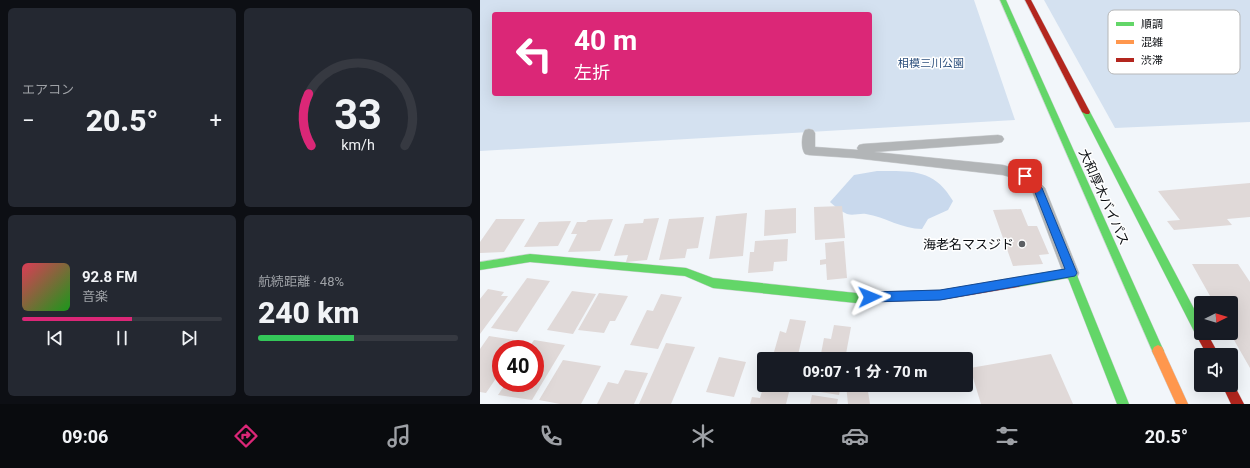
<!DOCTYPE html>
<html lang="ja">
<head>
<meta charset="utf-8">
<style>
	body { margin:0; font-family:Roboto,"Noto Sans JP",sans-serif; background:#242831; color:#f1f3f6; height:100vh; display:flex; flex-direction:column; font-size:15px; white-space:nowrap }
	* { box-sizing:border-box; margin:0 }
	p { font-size:13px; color:#9ea1a6 }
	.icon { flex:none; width:22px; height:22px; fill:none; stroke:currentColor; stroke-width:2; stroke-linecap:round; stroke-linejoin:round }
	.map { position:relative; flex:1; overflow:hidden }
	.drawer { display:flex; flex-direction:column; gap:8px; padding:8px; background:#0d0f14; width:480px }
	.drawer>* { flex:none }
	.hud { position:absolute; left:12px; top:12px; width:380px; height:84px; border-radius:4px; box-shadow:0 4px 16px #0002; background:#db2777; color:#fff; overflow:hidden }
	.needle { width:26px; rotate:85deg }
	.buttons { position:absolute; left:714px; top:296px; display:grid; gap:8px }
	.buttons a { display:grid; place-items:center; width:44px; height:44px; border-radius:4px; background:#171b24; box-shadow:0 4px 16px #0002; font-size:20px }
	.speed { position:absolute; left:12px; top:340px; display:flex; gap:8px; font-size:20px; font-weight:700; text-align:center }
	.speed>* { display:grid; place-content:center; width:52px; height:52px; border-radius:50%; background:#171b24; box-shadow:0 4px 16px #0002; line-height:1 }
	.speed .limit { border:6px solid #d22; background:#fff; color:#111 }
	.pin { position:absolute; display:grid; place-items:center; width:34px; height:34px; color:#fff; margin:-17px; border-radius:8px; box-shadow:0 2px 6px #0006 }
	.me { position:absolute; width:44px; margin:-22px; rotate:88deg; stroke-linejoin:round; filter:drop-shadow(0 0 3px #0008) }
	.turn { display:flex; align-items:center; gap:14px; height:84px; padding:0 16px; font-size:18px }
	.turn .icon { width:52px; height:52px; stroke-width:2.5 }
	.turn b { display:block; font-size:28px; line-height:34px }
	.big { font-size:30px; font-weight:800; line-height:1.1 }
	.drawer .card { flex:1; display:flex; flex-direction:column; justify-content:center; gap:6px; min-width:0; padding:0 14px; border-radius:6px; background:#242831 }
	.drawer .dial { align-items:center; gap:0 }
	.dial svg { height:104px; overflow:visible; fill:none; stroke:#363941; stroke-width:7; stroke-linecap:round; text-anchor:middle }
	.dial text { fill:#f1f3f6; stroke:none }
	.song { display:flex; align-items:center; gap:12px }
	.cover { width:48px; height:48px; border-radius:6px; background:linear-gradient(135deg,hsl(350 70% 55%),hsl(120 70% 35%)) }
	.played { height:4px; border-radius:2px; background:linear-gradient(90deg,#db2777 55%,#363941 55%) }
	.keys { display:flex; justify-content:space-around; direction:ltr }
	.heat { display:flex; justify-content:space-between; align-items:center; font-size:22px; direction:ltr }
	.charge { height:6px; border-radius:3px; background:linear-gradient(90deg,#34c759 48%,#363941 0) }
	.drawer .tiles { flex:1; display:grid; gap:8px; grid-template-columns:repeat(2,1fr) }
	.trip { position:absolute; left:277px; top:352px; width:216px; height:40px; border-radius:4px; background:#171b24; box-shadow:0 4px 16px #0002; font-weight:800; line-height:40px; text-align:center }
	.menu { display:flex; height:64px; justify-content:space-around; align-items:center; background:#090b0e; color:#9ea1a6 }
	.menu .icon { width:28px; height:28px }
	.menu .active { color:#db2777 }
	.menu b { font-size:18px; color:#f1f3f6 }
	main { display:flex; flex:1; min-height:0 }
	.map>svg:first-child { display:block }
</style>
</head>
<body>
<main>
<section class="drawer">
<div class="tiles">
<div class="card"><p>エアコン</p>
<div class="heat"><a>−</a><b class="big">20.5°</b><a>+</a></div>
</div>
<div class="card dial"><svg viewBox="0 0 100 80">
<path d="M14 69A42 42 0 1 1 86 69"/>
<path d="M14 69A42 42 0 0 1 12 29" stroke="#db2777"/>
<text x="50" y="56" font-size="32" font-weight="700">33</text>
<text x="50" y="72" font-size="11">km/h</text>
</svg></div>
<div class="card">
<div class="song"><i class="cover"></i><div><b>92.8 FM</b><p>音楽</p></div></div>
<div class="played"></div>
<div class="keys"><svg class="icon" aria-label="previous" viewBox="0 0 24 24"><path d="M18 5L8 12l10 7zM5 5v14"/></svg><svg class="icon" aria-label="pause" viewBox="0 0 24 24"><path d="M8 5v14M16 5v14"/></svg><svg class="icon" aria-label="next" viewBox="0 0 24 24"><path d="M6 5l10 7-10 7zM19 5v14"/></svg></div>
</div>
<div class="card"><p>航続距離 · 48%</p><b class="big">240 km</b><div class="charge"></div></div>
</div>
</section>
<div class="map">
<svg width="770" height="404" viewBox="0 0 770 404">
	<rect width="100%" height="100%" fill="#f2f6fa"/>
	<!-- green -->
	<g fill="#d4e1f0" fill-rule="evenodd">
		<path d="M0,0H494L535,120L0,151ZM14,14H390V94H14Z"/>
		<polygon points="564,0 770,0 770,122 635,128"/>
	</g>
	<!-- forest -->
	<path fill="#c9d9ed" d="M397,171C430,171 454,168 473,201L468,210L448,219L442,229C422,229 405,217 386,214C380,213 373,216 367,214C360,211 355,206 350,202L374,175Z"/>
	<!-- building -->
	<g fill="#e0d9d8">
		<polygon points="770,183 770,217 747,219 752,225 694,230 687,221 700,220 678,191"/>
		<polygon points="362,206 365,238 335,240 334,207"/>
		<polygon points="316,208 316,233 284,236 285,210"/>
		<polygon points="541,209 548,226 557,226 569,254 559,255 563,264 533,266 513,210"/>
		<polygon points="267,213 263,256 229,259 236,216"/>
		<polygon points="224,217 218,248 207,249 205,258 179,260 189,219"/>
		<polygon points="179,218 167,260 146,262 148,255 134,256 145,224 163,223 164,219"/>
		<polygon points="16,219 45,219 24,252 0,253 0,242"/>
		<polygon points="133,219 120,251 88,252 97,234 91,234 97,222 106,222 108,220"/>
		<polygon points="91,221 78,246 44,247 59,222"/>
		<polygon points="308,239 307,261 294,262 293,271 268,273 270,252 274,252 275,241"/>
		<polygon points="364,241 367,278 347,280 346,264 340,265 340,260 346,259 345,243"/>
		<polygon points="712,264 758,264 770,282 770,368 750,333 751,303 734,303"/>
		<polygon points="47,278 70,281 37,332 11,328"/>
		<polygon points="8,289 24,292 21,296 28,296 0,334 0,299"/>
		<polygon points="92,291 116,294 93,334 67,330"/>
		<polygon points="119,293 148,296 135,321 130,321 124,333 98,330"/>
		<polygon points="181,294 202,297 178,349 150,345 167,310 173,311"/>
		<polygon points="310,319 326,321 317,359 292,359 300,331 306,333"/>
		<polygon points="354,325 371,327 365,359 340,359 344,338 351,339"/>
		<polygon points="9,336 41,341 36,349 21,349 21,371 6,393 0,392 0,349"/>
		<polygon points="54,340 85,345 52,400 18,395 26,383 55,383 55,349 48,349"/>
		<polygon points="186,343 215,347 191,404 159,404"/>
		<polygon points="571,354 593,404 501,404 490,368"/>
		<polygon points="239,357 266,362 254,397 226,392"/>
		<polygon points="83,360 121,366 101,404 80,404 59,400"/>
		<polygon points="145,370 168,373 154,404 117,404 128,382 138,384"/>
		<polygon points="335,385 361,385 359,395 334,391"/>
		<polygon points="366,385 387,385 390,404 368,404"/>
		<polygon points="283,388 309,392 306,404 270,404 272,397 280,398"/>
		<polygon points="332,395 358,399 357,404 330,404"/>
	</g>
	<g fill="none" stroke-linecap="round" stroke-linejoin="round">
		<!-- lane casing -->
		<g stroke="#ced1d4" stroke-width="1">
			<path id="lane" d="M329,129L333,130L335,133V147L378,150L377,148L379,145L383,144L518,135L522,136L524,139L522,142L518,143L394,152L523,165L550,173L565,188L599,273L597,278L591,280L585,278L552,191L540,180L523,175L374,158L329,155L325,154C321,149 321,136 325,130Z"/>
		</g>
		<!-- fast casing -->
		<g stroke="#ced1d4" stroke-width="1">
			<g id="fast">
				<polygon points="520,0 526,0 682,347 684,351 682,355 678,357 674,355"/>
				<polygon points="603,110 606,110 610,112 721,322 721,333 727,333 725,337 721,338 717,337 602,112"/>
				<polygon points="50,254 206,268 233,278 376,293 396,292 400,294 401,297 400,300 376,303 233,288 205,276 50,262 0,270 0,262"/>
				<polygon points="591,268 595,270 596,273 649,404 637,404 588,278 538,287 534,285 533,282 534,279 538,277"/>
			</g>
		</g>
		<!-- slow casing -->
		<g stroke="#ced1d4" stroke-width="1">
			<polygon id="slow" points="678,345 682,347 708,404 696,404 672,351 674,347"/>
		</g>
		<!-- jam casing -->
		<g stroke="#ced1d4" stroke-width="1">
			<g id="jam">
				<polygon points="545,0 551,0 610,112 609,114 606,114 602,112"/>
				<polygon points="538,277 542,279 543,282 542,285 538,287 461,300 396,302 392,300 391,297 392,294 396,292 461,290"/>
				<polygon points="721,328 721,333 727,333 739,355 727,355 715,333 717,329"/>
				<polygon points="751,380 752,381 764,404 751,404 742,385 751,385"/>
			</g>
		</g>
		<!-- lane -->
		<use href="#lane" fill="#b2b5b7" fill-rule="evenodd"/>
		<!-- fast -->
		<use href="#fast" fill="#63d668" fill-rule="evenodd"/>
		<!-- slow -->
		<use href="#slow" fill="#ff974d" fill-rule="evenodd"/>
		<!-- jam -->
		<use href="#jam" fill="#b3261e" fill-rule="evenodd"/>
	</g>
	<!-- route -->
	<polygon fill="#1a73e8" stroke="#114b97" points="545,173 548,174 562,188 597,273 595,276 460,300 390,302 386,301 384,297 386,294 390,292 460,290 585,269 554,190 541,176"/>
	<!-- markers -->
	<circle fill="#5c5f63" stroke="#fff" stroke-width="1.5" cx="542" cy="244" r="4"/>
	<g text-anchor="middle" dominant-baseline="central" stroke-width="3" stroke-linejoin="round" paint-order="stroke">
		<!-- far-park labels -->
		<g font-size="11" fill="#2e517e" stroke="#fff">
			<text x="451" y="63">相模三川公園</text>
		</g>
		<!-- street labels -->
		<g font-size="13" fill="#0b0e12" stroke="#fff">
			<text transform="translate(624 197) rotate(66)">大和厚木バイパス</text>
		</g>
		<!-- poi labels -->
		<g font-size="13" fill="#0b0e12" stroke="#fff" text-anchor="end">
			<text x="534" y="244">海老名マスジド</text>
		</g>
	</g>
	<!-- legend -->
	<rect x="628" y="10" width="132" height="64" rx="6" fill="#fff" stroke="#b6b7b8" stroke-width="1"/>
	<rect x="636" y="22" width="18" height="4" fill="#63d668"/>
	<rect x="636" y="40" width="18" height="4" fill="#ff974d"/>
	<rect x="636" y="58" width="18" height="4" fill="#b3261e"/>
	<g font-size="11" fill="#0b0e12">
		<text x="661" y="28">順調</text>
		<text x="661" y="46">混雑</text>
		<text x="661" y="64">渋滞</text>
	</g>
</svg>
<div class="buttons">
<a><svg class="needle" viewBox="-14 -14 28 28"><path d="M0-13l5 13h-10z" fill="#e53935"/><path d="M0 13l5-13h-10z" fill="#9ea1a6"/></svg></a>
<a><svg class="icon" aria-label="sound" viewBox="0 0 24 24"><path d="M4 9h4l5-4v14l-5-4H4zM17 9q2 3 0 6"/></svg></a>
</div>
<div class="speed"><div class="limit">40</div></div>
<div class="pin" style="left:545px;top:176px;background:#d93025"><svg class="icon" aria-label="arrive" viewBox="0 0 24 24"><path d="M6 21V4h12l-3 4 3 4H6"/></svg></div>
<svg class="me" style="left:390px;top:297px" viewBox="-20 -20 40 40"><path d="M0-17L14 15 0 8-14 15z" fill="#1a73e8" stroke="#fff" stroke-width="4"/></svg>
<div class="trip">09:07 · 1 分 · 70 m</div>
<div class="hud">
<div class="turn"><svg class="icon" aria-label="left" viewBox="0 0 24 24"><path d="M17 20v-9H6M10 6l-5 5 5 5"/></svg><div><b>40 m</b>左折</div></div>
</div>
</div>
</main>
<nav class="menu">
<b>09:06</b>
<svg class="icon active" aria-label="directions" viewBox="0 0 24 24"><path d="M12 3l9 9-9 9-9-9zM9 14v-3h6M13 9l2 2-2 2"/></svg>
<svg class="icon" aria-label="music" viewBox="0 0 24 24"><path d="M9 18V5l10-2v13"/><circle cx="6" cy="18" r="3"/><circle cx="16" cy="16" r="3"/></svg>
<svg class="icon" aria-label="phone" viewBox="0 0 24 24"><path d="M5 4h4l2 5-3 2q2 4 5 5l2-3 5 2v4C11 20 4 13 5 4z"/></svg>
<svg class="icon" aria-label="climate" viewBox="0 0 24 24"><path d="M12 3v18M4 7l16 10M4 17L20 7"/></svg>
<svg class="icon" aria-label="car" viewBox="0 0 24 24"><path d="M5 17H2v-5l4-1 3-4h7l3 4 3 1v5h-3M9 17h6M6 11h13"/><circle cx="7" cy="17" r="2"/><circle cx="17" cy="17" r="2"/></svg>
<svg class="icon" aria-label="filters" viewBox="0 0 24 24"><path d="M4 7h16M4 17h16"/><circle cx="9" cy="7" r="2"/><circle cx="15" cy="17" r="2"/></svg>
<b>20.5°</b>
</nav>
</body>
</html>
